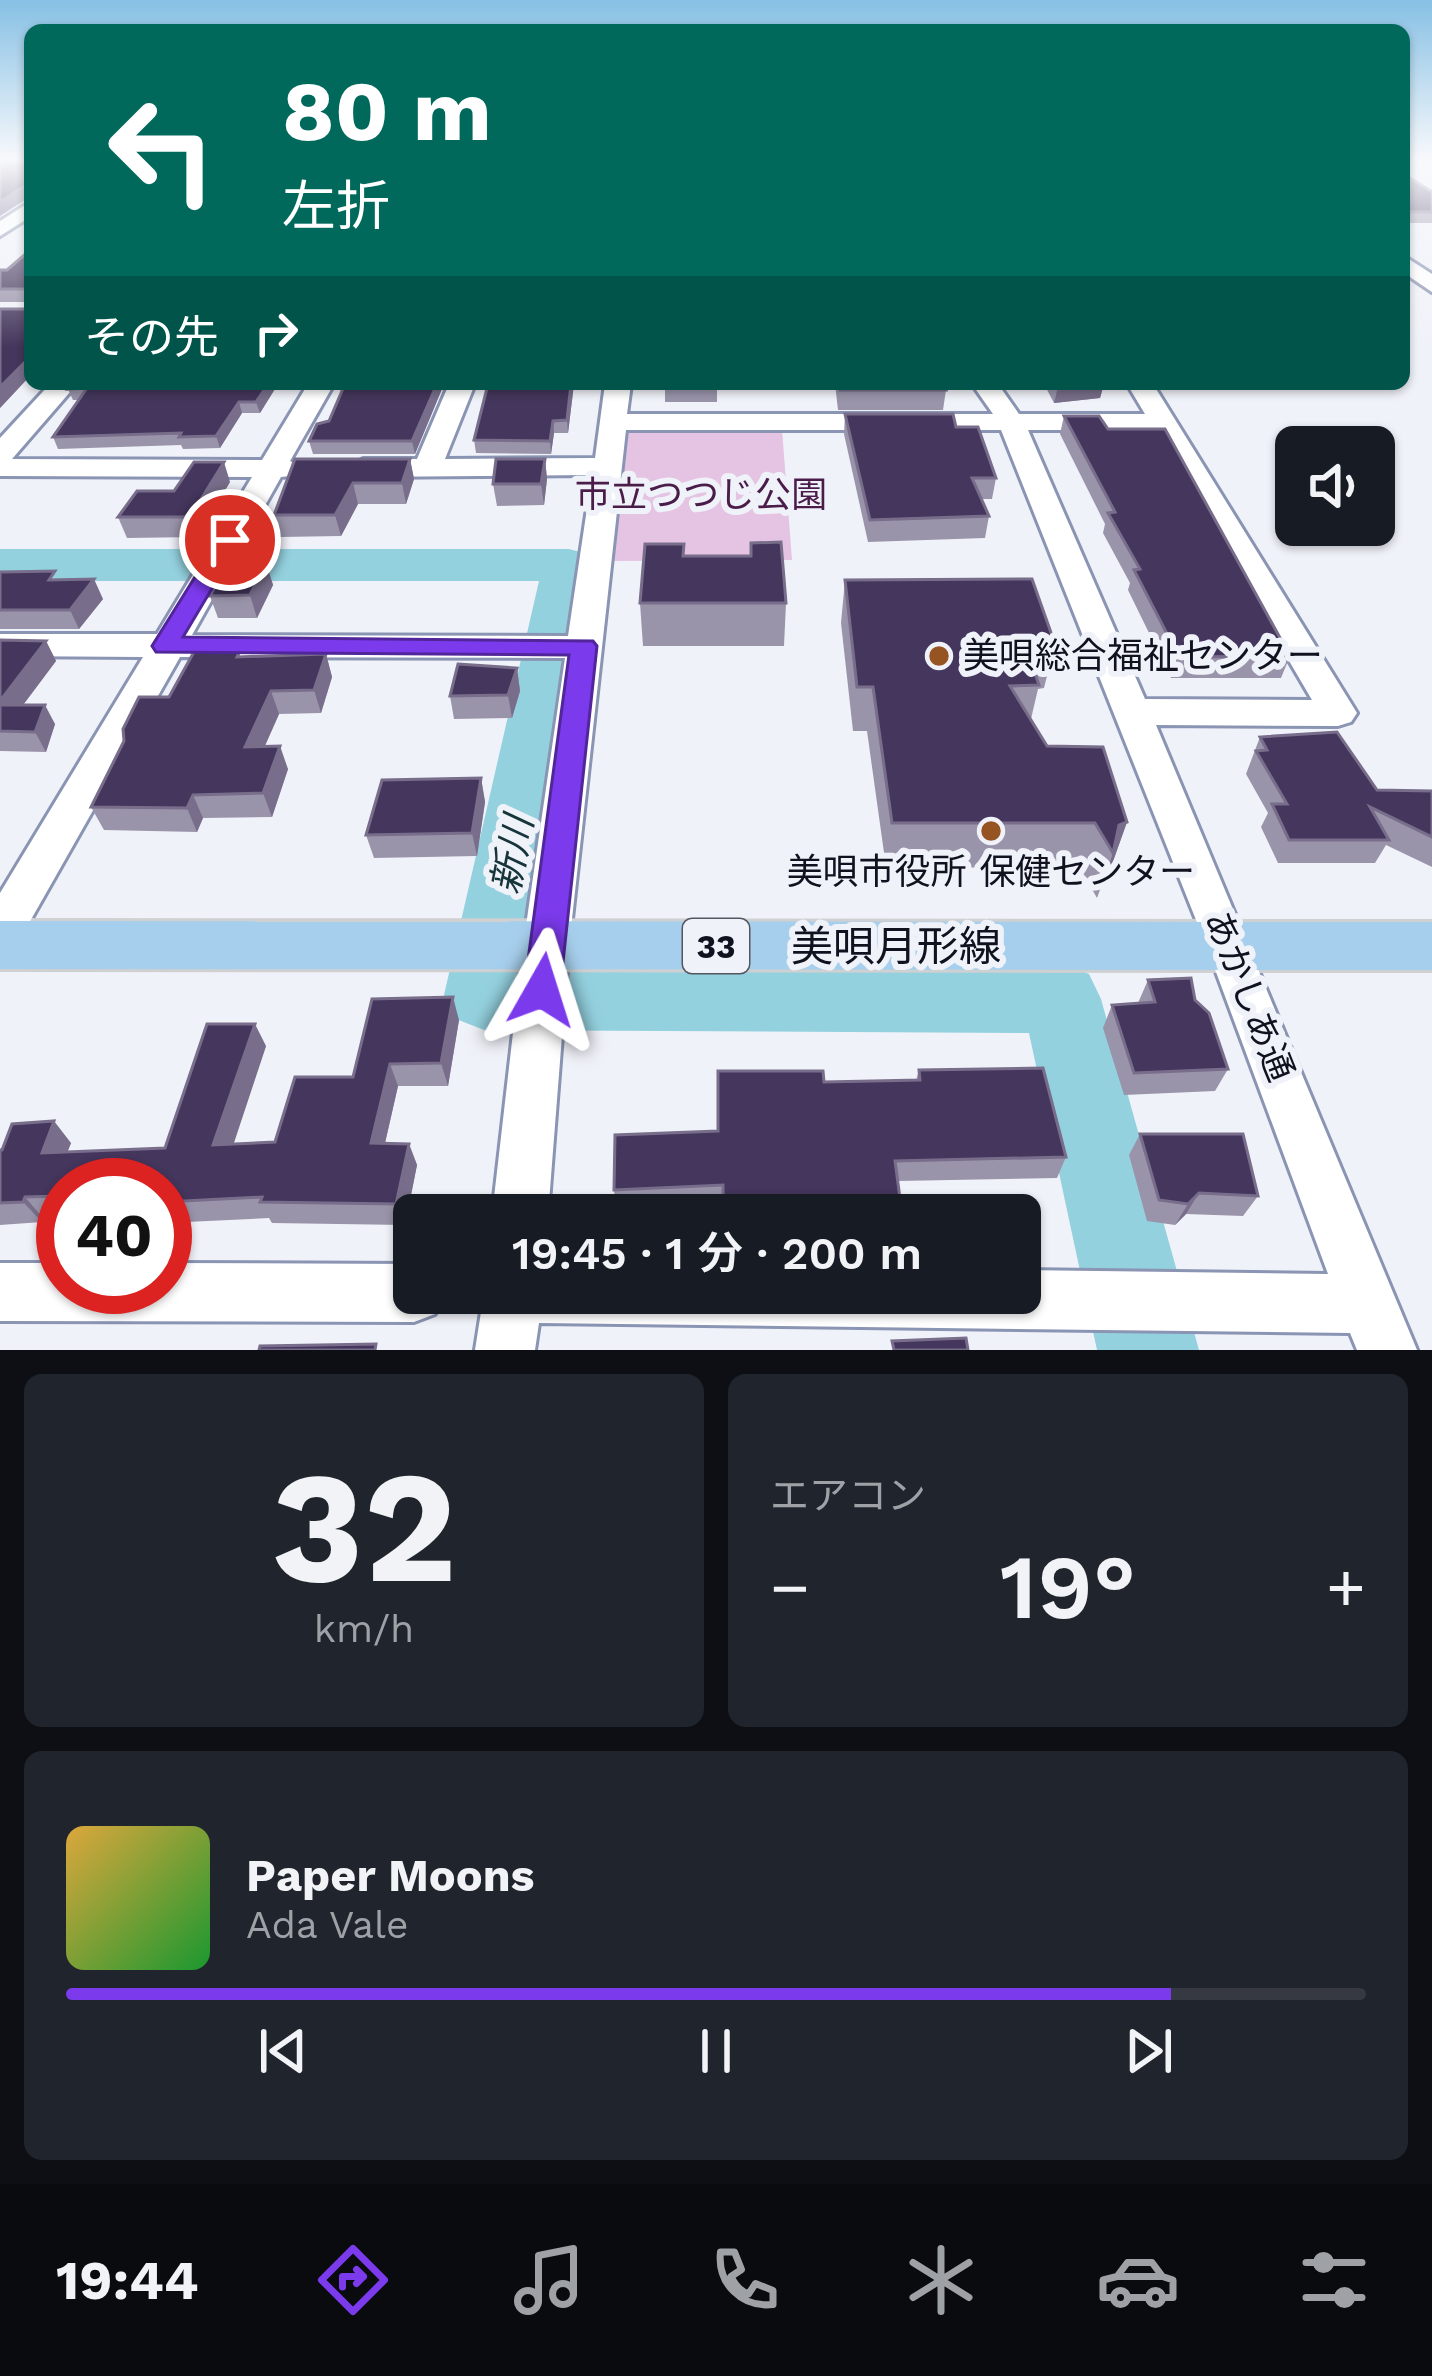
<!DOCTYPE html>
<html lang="ja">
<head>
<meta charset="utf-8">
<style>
	body { margin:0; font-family:"Work Sans","Noto Sans JP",sans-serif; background:#20242c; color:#f1f3f6; height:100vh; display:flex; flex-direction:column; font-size:45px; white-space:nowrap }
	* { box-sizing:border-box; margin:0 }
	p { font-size:39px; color:#9ea1a6 }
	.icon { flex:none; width:66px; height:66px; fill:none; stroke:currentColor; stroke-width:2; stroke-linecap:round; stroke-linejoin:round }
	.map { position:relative; height:1350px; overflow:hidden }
	.panel { display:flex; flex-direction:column; gap:24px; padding:24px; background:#0d0f14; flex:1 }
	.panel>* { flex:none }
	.banner { position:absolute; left:24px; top:24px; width:1386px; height:366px; border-radius:18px; box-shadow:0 3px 9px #0004; background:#00695c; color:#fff; overflow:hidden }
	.buttons { position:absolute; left:1275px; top:426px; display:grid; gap:24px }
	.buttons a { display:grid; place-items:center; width:120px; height:120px; border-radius:18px; background:#171b24; box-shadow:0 3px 9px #0004; font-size:60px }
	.speed { position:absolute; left:36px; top:1158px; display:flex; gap:24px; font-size:60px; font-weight:700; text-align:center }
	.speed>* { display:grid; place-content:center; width:156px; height:156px; border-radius:50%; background:#171b24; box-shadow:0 3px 9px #0004; line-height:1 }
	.speed .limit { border:18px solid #d22; background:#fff; color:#111 }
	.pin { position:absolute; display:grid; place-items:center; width:102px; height:102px; color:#fff; margin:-51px; border:6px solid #fff; border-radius:50%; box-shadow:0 3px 12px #0007 }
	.me { position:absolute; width:132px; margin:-66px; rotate:6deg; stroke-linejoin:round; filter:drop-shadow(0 0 9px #0008) }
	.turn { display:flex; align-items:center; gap:42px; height:252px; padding:0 60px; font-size:54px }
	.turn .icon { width:156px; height:156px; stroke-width:2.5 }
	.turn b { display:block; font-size:84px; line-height:102px }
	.then { display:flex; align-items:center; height:114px; padding:0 60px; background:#0003; gap:24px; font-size:45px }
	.big { font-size:90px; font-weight:600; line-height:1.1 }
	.panel .card { flex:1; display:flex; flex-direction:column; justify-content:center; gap:18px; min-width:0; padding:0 42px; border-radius:18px; background:#20242c }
	.panel .dial { align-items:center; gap:0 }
	.dial b { font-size:156px; line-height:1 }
	.song { display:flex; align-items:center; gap:36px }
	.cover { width:144px; height:144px; border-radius:18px; background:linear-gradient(135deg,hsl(40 70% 55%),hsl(130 70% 35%)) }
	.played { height:12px; border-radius:6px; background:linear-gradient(90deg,#7c3aed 85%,#363941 85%) }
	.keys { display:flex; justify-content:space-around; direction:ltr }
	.heat { display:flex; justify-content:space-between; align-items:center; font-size:66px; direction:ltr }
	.panel .tiles { flex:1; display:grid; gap:24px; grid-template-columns:1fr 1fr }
	.card:last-child { grid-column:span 2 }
	.trip { position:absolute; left:393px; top:1194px; width:648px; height:120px; border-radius:18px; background:#171b24; box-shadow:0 3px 9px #0004; font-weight:600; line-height:120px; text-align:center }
	.tab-bar { display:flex; height:192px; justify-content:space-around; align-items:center; background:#090b0e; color:#9ea1a6 }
	.tab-bar .icon { width:84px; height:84px }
	.tab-bar .selected { color:#7c3aed }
	.tab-bar b { font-size:54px; color:#f1f3f6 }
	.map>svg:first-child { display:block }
</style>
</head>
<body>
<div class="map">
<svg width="1432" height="1350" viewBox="0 0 1432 1350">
	<rect width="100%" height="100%" fill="#f0f2f9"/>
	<!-- green -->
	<polygon fill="#e4c4e2" points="782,429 792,560 607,561 625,430"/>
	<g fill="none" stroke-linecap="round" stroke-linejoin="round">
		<!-- river -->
		<polygon fill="#94d1df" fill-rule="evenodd" points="0,549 569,549 588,554 596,565 529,961 1061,964 1089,974 1101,999 1199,1350 1097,1350 1029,1033 484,1030 456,1019 444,995 539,581 0,581"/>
		<!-- minor casing -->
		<g stroke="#8a94b3" stroke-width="6">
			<g id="minor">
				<polygon points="30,202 30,217 0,236 0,221"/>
				<polygon points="1404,256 1432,274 1432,292 1404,273"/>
				<path d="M50,384H77L12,459L262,460L308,384H334L290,461L304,469L300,475L281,477L192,635L568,636L592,475L363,477L349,468L363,459H417L449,384H475L445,459L595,458L605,384H631L627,414H993L972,384H998L1019,414H1145L1127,384H1153L1357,713L1351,722L1338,726L1156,725L1417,1350H1357L1350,1333L539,1323L535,1350H475L484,1293H1020V1270L1328,1274L1206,945L1001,430H626L569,946L548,1215H492L523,946L565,658L180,657L16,946L0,952V893L143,657L0,656V634H157L252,477L0,476V438ZM1028,430H1154L1312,700L1145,699Z"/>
				<polygon points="0,1263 63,1263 63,1287 165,1287 165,1263 414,1264 414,1293 443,1293 435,1314 414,1322 0,1321"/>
			</g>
		</g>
		<!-- major casing -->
		<g stroke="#cfd0d2" stroke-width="6">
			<polygon id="major" points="0,921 1432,922 1432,970 0,969"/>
		</g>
		<!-- minor -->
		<use href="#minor" fill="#fff" fill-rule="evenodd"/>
		<!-- major -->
		<use href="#major" fill="#a6cfed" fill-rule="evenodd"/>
	</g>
	<!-- wall -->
	<g fill="#9a94aa">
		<polygon points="1404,174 1432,192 1432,223 1404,223"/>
		<polygon points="30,250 30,376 0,408 0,309 28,309 28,302 0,302 0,270 7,270"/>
		<polygon points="278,384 260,413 242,413 220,448 183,449 181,445 58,449 53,437 79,400 73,400 68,389"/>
		<polygon points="345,384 444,384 415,454 313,454 309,441 329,421"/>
		<polygon points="574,384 568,433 554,433 551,454 476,453 474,440"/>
		<rect x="665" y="384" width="52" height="18"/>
		<polygon points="835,384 944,384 946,390 943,410 838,410"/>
		<polygon points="1044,384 1104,384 1100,398 1054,403"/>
		<polygon points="845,414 956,427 996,478 992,499 981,499 989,516 985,538 868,542 844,434"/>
		<polygon points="1064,416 1108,429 1290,656 1281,678 1171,678 1128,590 1130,583 1103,533 1105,524 1060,434"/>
		<polygon points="410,459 414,479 406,504 358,504 341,536 280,537 274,515"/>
		<polygon points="545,459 547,479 544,505 497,506 493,484"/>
		<polygon points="230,482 197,537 127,538 118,517 174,491"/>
		<polygon points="684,556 786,603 784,646 643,646 640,603"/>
		<polygon points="266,563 273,585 257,618 218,618 210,596"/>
		<polygon points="0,572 59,580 103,599 79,629 0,629"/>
		<polygon points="845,580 1055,644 1044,688 1038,689 1031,719 1047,746 1127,822 1111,867 1108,868 1097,898 1080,868 886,867 867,731 853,731 841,623"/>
		<polygon points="0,640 46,641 56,661 23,705 55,724 46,752 0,751"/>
		<polygon points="326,654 332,677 321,713 279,714 265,746 288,769 272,817 203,818 197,832 104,830 91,807 169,697 244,657"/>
		<polygon points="517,668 520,691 512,718 454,719 450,696"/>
		<polygon points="1260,737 1377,790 1432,791 1432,867 1386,845 1375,863 1278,863 1261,827 1268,813 1246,774"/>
		<polygon points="481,778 485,802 477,856 374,858 366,835"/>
		<polygon points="1148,980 1228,1069 1215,1091 1124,1095 1103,1028 1112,1005 1138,1003"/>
		<polygon points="459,1020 448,1086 398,1086 385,1143 409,1144 417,1165 405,1225 272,1223 269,1218 165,1223 165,1185 63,1185 63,1218 43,1218 42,1222 0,1225 0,1150 71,1143 67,1152 165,1148 266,1046 233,1144 275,1142 353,1077"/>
		<polygon points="919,1070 1066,1157 1057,1178 898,1181 901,1215 723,1215 723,1205 616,1210 614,1190 718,1131 824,1082 916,1080"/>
		<polygon points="1140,1134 1258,1196 1243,1216 1186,1214 1175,1225 1147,1221 1129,1155"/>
	</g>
	<!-- shaded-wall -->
	<g fill="#786e8b">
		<polygon points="23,187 28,198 0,216 0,202"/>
		<polygon points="30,357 30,376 0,408 0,387"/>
		<polygon points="268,384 278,384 260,413 256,402"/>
		<polygon points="437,384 444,384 415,454 412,441"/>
		<polygon points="571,384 574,384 568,433 567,420"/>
		<polygon points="1086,384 1104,384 1100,398 1054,403 1058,387"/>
		<polygon points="239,402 242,413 220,448 216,436"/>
		<polygon points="553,421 554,433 551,454 550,441"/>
		<polygon points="410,459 414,479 406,504 402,483"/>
		<polygon points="545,459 547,479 544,505 541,484"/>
		<polygon points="224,462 230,482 197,537 190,517"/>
		<polygon points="353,483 358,504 341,536 335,515"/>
		<polygon points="266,563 273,585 257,618 250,595"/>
		<polygon points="94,579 103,599 79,629 70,610"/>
		<polygon points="46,641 56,661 8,725 0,712 0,701"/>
		<polygon points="326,654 332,677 321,713 314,690"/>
		<polygon points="517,668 520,691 512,718 508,695"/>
		<polygon points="271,691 279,714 254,770 245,747"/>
		<polygon points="45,705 55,724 46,752 35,732"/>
		<polygon points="280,746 288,769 272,817 263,793"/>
		<polygon points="481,778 485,802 477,856 472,833"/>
		<polygon points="193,795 203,818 197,832 187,808"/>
		<polygon points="1127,822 1111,867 1108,868 1113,853 1119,825"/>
		<polygon points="453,997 459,1020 448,1086 441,1063"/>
		<polygon points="255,1024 266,1046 226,1167 213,1145"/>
		<polygon points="390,1064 398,1086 380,1165 371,1143"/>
		<polygon points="54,1121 71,1143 59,1174 42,1153"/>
		<polygon points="409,1144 417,1165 405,1225 396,1204"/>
		<polygon points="1199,1193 1186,1214 1175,1225 1188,1204"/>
		<polygon points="25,1197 43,1218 42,1222 23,1202"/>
	</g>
	<!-- building -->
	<g fill="#44365c" stroke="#786e8b" stroke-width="3">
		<polygon points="0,158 30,158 30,202 29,188 23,187 0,202"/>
		<polygon points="1404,174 1432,192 1432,212 1404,212"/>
		<polygon points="30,250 30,357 0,387 0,309 28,309 28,289 0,289 0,270 7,270"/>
		<polygon points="72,384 268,384 256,402 239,402 216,436 179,437 181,433 53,437 87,388 68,389"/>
		<polygon points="345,384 437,384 412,441 309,441 317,424 329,421"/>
		<polygon points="488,384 571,384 567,420 553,421 550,441 474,440"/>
		<rect x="665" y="384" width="52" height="3"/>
		<polygon points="839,384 944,384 946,390 840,390"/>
		<polygon points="845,414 953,414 956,427 978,427 996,478 972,478 989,516 870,520"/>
		<polygon points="1064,416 1099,416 1108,429 1165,429 1290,656 1179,657 1134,570 1140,569 1108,513 1115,512"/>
		<polygon points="295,459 410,459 402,483 353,483 335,515 274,515"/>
		<polygon points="496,459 545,459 541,484 493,484"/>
		<polygon points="194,462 224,462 190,517 118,517 137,491 174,491"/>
		<polygon points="781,542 786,603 640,603 645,544 684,544 683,556 751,556 751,543"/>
		<polygon points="266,563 250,595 210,596 227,564"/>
		<polygon points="55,571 49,580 94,579 70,610 0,610 0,572"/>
		<polygon points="1032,579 1055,644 1026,647 1039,685 1010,686 1047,746 1103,747 1127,822 1119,825 1113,853 1095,823 892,823 873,687 857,687 845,580"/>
		<polygon points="0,640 46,641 0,701"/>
		<polygon points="241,649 237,657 326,654 314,690 271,691 245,747 280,746 263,793 193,795 187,808 91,807 124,741 123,729 139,697 169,697 195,650"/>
		<polygon points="458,664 517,668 508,695 450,696"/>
		<polygon points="0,705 45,705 35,732 0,731"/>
		<polygon points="1337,732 1377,790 1432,791 1432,837 1370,807 1389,840 1289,840 1272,804 1287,804 1256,751 1267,750 1260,737"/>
		<polygon points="481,778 472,833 366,835 382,780"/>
		<polygon points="1191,978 1195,1000 1209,1013 1228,1069 1134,1073 1112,1005 1155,1002 1148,980"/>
		<polygon points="453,997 441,1063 390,1064 371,1143 409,1144 396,1204 260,1202 262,1197 165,1202 165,1185 63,1185 63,1196 25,1197 23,1202 0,1203 0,1150 2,1150 12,1124 54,1121 42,1153 165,1148 207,1024 255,1024 213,1145 275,1142 295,1077 353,1077 372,999"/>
		<polygon points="1043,1068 1066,1157 895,1161 902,1213 723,1213 723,1185 614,1190 615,1135 718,1131 718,1071 823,1071 824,1082 920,1080 919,1070"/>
		<polygon points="1140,1134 1243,1134 1258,1196 1199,1193 1188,1204 1159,1200"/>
		<polygon points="966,1338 968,1350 894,1350 892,1341"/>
		<polygon points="376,1344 375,1350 259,1350 260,1346"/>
	</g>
	<!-- sky -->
	<linearGradient id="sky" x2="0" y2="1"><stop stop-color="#86c0e4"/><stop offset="0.46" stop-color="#f8f9fc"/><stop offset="1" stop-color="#f8f9fc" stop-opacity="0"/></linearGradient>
	<rect width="1432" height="347" fill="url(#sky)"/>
	<!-- route -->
	<polygon fill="#7c3aed" stroke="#51269a" stroke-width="3" points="230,533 241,540 183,637 593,641 597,646 560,990 555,1001 542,1006 529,1001 524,990 569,655 156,652 152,646 218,540"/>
	<!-- markers -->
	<g fill="#975423" stroke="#f0f2f9" stroke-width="4.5">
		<circle cx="939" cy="656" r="12"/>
		<circle cx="991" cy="831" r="12"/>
	</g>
	<g text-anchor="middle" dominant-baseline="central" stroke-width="12" stroke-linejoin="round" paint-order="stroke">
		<!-- shield labels -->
		<rect fill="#f0f2f9" stroke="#535660" stroke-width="3" x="683" y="919" width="66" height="54" rx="9"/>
		<g font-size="33" font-weight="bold" fill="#10131f">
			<text x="716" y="946">33</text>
		</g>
		<!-- park labels -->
		<g font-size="36" fill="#4a1c49" stroke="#f0f2f9">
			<text x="701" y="495">市立つつじ公園</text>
		</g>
		<!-- poi labels -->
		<g font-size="36" fill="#10131f" stroke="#f0f2f9" text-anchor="start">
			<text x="963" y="656">美唄総合福祉センター</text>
			<text x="991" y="872" text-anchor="middle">美唄市役所 保健センター</text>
		</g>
		<!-- street labels -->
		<g font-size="36" fill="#10131f" stroke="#f0f2f9">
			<text transform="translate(1249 996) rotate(68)">あかしあ通</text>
		</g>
		<!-- water labels -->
		<g font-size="39" font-style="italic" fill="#16353b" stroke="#f0f2f9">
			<text transform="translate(512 855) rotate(-79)">新川</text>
		</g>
		<!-- near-street labels -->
		<g font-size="42" fill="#10131f" stroke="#f0f2f9">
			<text x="896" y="946">美唄月形線</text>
		</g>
	</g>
</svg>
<div class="buttons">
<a><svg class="icon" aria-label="sound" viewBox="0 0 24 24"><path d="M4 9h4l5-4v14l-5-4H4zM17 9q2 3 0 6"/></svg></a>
</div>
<div class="speed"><div class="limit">40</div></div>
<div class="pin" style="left:230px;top:540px;background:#d93025"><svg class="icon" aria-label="arrive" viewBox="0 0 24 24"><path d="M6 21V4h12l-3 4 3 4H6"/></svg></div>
<svg class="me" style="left:542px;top:990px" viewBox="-20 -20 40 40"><path d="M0-17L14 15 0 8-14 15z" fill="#7c3aed" stroke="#fff" stroke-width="4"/></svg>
<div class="trip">19:45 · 1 分 · 200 m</div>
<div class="banner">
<div class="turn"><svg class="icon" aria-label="left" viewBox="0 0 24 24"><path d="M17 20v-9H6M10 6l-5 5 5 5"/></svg><div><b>80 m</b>左折</div></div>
<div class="then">その先<svg class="icon" aria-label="right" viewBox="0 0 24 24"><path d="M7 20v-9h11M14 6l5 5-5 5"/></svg></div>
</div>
</div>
<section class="panel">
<div class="tiles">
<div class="card dial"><b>32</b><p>km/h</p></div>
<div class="card"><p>エアコン</p>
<div class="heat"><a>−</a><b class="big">19°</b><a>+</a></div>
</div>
<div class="card">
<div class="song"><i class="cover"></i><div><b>Paper Moons</b><p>Ada Vale</p></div></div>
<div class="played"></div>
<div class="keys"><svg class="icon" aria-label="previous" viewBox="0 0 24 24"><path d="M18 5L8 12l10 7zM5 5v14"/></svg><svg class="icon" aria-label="pause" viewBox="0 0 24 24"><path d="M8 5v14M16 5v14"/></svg><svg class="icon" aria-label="next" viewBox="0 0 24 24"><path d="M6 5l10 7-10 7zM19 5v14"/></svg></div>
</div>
</div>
</section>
<nav class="tab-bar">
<b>19:44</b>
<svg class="icon selected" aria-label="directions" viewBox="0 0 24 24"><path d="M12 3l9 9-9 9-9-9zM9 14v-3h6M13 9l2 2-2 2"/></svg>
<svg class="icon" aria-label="music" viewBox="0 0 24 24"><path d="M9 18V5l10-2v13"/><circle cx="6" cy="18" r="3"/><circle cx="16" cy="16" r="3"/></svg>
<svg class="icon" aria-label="phone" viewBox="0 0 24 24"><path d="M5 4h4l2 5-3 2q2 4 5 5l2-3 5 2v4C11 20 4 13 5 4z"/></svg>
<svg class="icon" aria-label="climate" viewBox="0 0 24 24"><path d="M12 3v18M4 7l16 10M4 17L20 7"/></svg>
<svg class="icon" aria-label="car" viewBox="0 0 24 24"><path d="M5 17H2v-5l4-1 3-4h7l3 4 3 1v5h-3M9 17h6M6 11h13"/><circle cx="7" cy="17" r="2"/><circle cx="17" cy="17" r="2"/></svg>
<svg class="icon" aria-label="filters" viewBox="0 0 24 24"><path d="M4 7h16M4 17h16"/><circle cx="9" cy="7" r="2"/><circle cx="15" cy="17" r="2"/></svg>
</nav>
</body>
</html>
